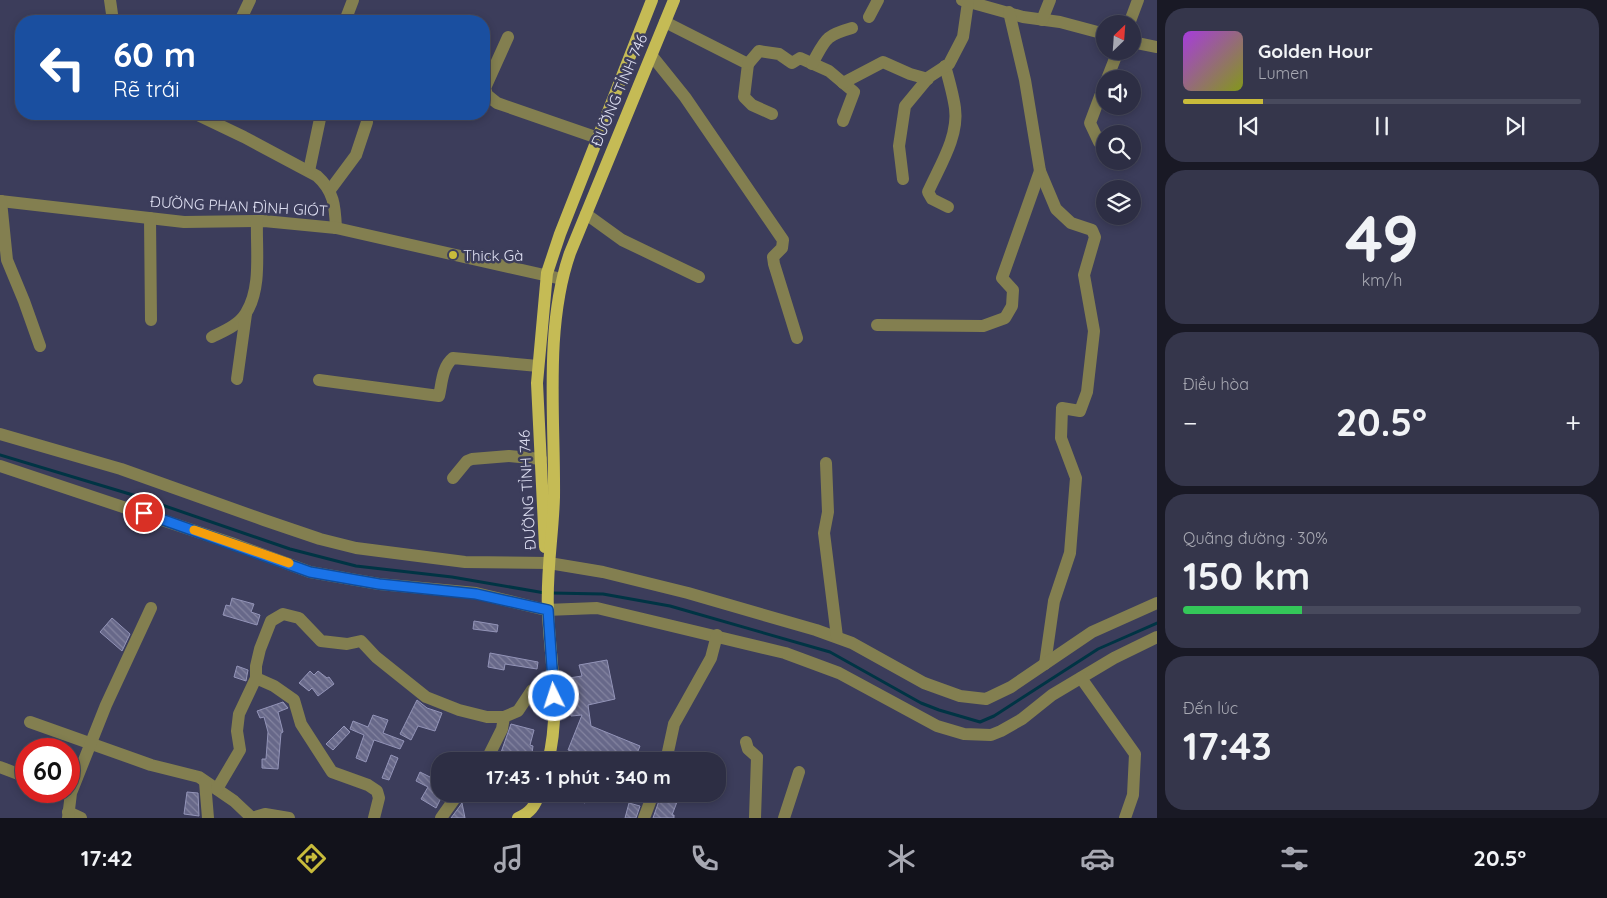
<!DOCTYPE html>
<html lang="vi">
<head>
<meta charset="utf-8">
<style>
	body { margin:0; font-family:Quicksand,sans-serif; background:#35364b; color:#f1f3f6; height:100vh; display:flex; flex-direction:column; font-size:19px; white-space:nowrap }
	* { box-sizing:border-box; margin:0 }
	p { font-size:16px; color:#a7a8b2 }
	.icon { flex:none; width:28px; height:28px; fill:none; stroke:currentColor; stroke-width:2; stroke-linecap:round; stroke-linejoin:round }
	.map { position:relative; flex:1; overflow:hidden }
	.panel { display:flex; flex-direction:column; gap:8px; padding:8px; background:#191925; width:450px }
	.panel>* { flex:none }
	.hud { position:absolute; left:15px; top:15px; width:475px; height:105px; border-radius:20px; box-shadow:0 2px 8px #0003,0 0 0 1px #484a5d; background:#1a4fa0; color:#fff; overflow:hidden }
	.needle { width:32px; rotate:25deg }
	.buttons { position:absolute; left:1096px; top:15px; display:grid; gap:10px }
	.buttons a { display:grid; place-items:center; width:45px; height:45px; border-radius:50%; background:#2d2e44; box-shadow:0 2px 8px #0003,0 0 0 1px #484a5d; font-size:25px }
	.speed { position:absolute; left:15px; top:738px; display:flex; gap:10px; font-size:25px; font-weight:700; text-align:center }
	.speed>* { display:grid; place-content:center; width:65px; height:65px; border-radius:50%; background:#2d2e44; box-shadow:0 2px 8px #0003,0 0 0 1px #484a5d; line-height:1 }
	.speed .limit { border:8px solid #d22; background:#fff; color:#111 }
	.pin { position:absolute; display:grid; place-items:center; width:42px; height:42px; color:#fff; margin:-21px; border:2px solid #fff; border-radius:50%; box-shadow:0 1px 5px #0007 }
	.me { position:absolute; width:55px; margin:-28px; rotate:356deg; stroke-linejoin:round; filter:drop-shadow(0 0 4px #0008) }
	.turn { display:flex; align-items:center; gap:18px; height:105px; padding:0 15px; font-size:22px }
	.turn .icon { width:65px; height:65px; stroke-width:2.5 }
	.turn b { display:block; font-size:35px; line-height:42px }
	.big { font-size:38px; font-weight:700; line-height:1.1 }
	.panel .widget { flex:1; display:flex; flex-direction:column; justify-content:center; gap:8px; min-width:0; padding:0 18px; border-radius:20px; background:#35364b }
	.panel .dial { align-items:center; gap:0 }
	.dial b { font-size:65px; line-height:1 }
	.song { display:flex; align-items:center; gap:15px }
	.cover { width:60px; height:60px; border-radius:8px; background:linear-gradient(135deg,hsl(280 70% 55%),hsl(70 70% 35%)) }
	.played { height:5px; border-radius:2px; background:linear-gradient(90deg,#c8bb3b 20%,#484a5d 20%) }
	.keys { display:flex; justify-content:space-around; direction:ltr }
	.heat { display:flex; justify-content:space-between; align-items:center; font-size:28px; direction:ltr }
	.charge { height:8px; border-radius:4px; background:linear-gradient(90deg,#34c759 30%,#484a5d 0) }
	.trip { position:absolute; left:431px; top:752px; width:295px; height:50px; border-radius:20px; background:#2d2e44; box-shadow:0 2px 8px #0003,0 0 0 1px #484a5d; font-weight:700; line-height:50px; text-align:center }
	.menu { display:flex; height:80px; justify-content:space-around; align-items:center; background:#12121b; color:#a7a8b2 }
	.menu .icon { width:35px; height:35px }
	.menu .selected { color:#c8bb3b }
	.menu b { font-size:22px; color:#f1f3f6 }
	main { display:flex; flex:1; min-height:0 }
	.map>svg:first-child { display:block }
</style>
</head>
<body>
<main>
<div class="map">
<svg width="1157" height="818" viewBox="0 0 1157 818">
	<defs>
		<pattern id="building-back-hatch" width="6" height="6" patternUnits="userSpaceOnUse" patternTransform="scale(1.25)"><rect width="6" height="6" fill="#676889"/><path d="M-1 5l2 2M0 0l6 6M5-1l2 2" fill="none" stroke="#8484a0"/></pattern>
	</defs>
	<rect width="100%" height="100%" fill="#3c3d5b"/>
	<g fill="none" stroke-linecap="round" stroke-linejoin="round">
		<!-- stream -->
		<g stroke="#003444" stroke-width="3">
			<polyline points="0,455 133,495 290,549 356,566 452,577 545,593"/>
			<polyline points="551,593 603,594 670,606 830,652 921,703 939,710 980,722 994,716 1098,649 1157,623"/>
		</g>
	</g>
	<!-- building -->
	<g fill="url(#building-back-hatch)" stroke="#9394b8">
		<polygon points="232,598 254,604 251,612 260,615 257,625 223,615 226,605 230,606"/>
		<polygon points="112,618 130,634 122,651 100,632"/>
		<polygon points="474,621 498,625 497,632 473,629"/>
		<polygon points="490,653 538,662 537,669 505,664 504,670 488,667"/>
		<polygon points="607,660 615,699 588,705 591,726 640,746 634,761 591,761 592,757 568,750 582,715 571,716 569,698 565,699 562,679 582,676 579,665"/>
		<polygon points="237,666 248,670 246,681 234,677"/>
		<polygon points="310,671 314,675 318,671 327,678 329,677 334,684 318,696 312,688 309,691 299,683"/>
		<polygon points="417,700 427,708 442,713 435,731 418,726 411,740 400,734"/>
		<polygon points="283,702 288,708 278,712 283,732 281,733 278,769 262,768 262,759 266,759 268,732 264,717 260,718 257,711"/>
		<polygon points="373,715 388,720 383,733 404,741 400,749 374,740 366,762 356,758 364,735 350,729 353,721 368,727"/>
		<polygon points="511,724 534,730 530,745 533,746 531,761 498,761"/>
		<polygon points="344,726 350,732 333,750 326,744"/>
		<polygon points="391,755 398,758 389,780 382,778"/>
		<polygon points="420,772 440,782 440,794 443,794 436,808 421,799 428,787 416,781"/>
		<polygon points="187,792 198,793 199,816 184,814"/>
		<polygon points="564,794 589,794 585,803"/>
		<polygon points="661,795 677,802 672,815 674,815 674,818 653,818"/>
		<polygon points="462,803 465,818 451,818 457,810"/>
		<polygon points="629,803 640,806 636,818 625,818"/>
	</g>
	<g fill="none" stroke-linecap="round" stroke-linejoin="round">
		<!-- minor -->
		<g stroke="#837f50" stroke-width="12">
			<polyline points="110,0 113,21"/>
			<polyline points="962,0 1023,17 1060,22 1105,34"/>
			<polyline points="1009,12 1025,80 1040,171 1056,209 1071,223 1092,230 1095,237 1084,275 1094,331 1087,392 1080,411 1062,408 1061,438 1076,478 1070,553 1054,601 1045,664"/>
			<polyline points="869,17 878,0"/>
			<polyline points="1042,20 1050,0"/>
			<polyline points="240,21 250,0"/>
			<polyline points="345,21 353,0"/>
			<polyline points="665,22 748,64 744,97 752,105 772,114"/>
			<polyline points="1129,24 1138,0"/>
			<polyline points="508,37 485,88 487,95 497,103 598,138"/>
			<polyline points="1132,42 1157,47"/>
			<polyline points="652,56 685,97 783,240 782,248 773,257 774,264 797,338"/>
			<polyline points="748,64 759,51 779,54 792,63 800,58 829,71 854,92 843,121"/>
			<path d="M812,64C826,39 824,36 852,28"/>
			<path d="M945,66C949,80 953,94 955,108C959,137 939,167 928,192L932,199L948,207"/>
			<polyline points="1107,79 1118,51"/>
			<polyline points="843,83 883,62 910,74 928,79"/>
			<path d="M196,114L244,137L317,176C334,191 335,206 336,228"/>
			<polyline points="1099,142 1090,123 1105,83"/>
			<polyline points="309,171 321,114"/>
			<polyline points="903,179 899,146 905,106 929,77 949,64 963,37 968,2"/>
			<polyline points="330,190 356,155 367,122"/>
			<polyline points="0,201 184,222 264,221 336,228 562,279"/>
			<polyline points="1,201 7,260 24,301 40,346"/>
			<polyline points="586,214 622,240 699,277"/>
			<polyline points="150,218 151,320"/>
			<polyline points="877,325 983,326 1005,318 1012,306 1013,290 1002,278 1040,171"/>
			<path d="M212,337C224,331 239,325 246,313C262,288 256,250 257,221"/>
			<polyline points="237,379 246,314"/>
			<path d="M319,380L439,396C442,383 442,367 453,358L538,366"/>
			<polyline points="0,434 121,469 264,520 320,539 356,548 465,562 549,563 603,572 688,593 816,630 852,643 924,683 960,696 986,699 1011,687 1092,632 1157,603"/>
			<polyline points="826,463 828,512 824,533 837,637"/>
			<polyline points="0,466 231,543 310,572 379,584 476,593 546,610 597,608 785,653 839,673 937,726 964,734 991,735 1001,731 1022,719 1052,695 1114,658 1157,637"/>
			<polyline points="453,478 467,461 472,459 509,456 541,459"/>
			<polyline points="256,678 274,686 294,700 301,724 332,772 368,785 377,791 379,798 374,818"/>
			<polyline points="1081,678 1135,754 1133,795 1125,818"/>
			<polyline points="30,722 151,765 199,777 234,801 252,818"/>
			<polyline points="746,742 748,749 757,757 755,818"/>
			<polyline points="486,761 502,729 504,717"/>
			<polyline points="666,761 674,724 711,658 717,635"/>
			<polyline points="0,767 26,777"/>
			<polyline points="205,782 208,818"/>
			<polyline points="217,789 240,750 237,731 239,714 256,678 256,666 260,649 271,621 283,614 299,618 321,641 347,644 361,641 376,657 426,697 459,710 487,717 504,717 518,711 532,690 553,682"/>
			<polyline points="68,812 81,818"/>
			<polyline points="68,818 71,793 106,705 151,608"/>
			<polyline points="252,818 265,814 289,818"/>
			<polyline points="441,818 458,794"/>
			<polyline points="644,818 653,794"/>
			<polyline points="784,818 799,772"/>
		</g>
		<!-- major -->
		<g stroke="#c5bb55" stroke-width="12">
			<polyline points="545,547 537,383 547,273 560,234 652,0"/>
			<path d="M548,761C561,712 550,661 548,611C546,572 553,535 554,497C555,420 544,327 570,253L674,0"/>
			<path d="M518,818C530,813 535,806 539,794"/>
		</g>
	</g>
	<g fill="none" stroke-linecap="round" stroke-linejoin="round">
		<!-- route casing -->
		<g stroke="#114b97" stroke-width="12">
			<polyline id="route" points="144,513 310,572 379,584 476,594 548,610 554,696"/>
		</g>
		<!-- route -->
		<use href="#route" stroke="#1a73e8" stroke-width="9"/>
		<!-- slow -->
		<polyline stroke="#f59e0b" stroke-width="9" points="194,530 289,563"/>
	</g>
	<!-- markers -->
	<circle fill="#c8bb3b" stroke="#3c3d5b" stroke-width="2" cx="453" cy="255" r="5"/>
	<g text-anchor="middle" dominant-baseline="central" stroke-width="5" stroke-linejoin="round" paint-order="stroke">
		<!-- street labels -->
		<g font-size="15" fill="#e0e1f4" stroke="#3c3d5b">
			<text transform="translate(619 90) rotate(-67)">ĐƯỜNG TỈNH 746</text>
			<text transform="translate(239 206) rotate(3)">ĐƯỜNG PHAN ĐÌNH GIÓT</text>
			<text transform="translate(527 490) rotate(-93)">ĐƯỜNG TỈNH 746</text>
		</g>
		<!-- poi labels -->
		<g font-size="15" fill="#e0e1f4" stroke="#3c3d5b" text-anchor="start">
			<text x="463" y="255">Thick Gà</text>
		</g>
	</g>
</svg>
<div class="buttons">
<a><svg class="needle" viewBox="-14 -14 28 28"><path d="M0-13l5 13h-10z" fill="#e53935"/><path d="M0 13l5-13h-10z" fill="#a7a8b2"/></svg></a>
<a><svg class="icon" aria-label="sound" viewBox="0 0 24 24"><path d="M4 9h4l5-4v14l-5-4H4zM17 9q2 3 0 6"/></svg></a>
<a><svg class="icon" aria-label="search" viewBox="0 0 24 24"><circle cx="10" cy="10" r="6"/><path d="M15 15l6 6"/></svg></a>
<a><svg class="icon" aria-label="layers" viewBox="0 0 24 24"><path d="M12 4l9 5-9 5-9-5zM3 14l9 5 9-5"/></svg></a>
</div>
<div class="speed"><div class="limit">60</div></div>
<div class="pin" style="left:144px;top:513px;background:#d93025"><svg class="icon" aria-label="arrive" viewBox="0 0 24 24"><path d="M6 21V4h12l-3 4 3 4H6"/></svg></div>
<svg class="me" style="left:554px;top:696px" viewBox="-20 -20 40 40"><circle r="17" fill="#1a73e8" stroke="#fff" stroke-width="3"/><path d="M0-11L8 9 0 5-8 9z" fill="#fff"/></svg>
<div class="trip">17:43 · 1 phút · 340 m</div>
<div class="hud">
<div class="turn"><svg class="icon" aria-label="left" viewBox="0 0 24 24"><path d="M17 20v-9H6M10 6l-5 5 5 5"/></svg><div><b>60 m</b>Rẽ trái</div></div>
</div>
</div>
<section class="panel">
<div class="widget">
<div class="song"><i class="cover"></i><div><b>Golden Hour</b><p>Lumen</p></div></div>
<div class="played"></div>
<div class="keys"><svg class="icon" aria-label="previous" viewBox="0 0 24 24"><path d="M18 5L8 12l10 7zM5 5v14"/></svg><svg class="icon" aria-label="pause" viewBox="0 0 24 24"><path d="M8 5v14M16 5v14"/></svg><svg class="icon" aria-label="next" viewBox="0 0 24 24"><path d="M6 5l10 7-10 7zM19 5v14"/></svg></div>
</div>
<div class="widget dial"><b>49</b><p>km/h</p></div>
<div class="widget"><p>Điều hòa</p>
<div class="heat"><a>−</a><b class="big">20.5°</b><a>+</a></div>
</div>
<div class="widget"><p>Quãng đường · 30%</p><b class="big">150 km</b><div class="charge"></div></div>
<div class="widget"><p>Đến lúc</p><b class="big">17:43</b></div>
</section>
</main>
<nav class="menu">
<b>17:42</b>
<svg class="icon selected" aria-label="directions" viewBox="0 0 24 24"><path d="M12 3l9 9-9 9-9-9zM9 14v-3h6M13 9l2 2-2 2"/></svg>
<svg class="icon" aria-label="music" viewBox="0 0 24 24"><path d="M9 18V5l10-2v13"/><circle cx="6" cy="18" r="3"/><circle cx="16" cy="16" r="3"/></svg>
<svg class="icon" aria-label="phone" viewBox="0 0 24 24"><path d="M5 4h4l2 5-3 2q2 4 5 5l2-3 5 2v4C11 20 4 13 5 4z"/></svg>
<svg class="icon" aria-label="climate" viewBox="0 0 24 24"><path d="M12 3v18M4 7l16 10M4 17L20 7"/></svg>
<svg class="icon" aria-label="car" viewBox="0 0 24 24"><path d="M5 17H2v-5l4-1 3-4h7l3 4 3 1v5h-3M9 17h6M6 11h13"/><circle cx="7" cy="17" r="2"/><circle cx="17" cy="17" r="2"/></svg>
<svg class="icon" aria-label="filters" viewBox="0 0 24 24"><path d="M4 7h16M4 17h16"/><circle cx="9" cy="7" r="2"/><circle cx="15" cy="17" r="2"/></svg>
<b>20.5°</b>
</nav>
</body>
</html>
